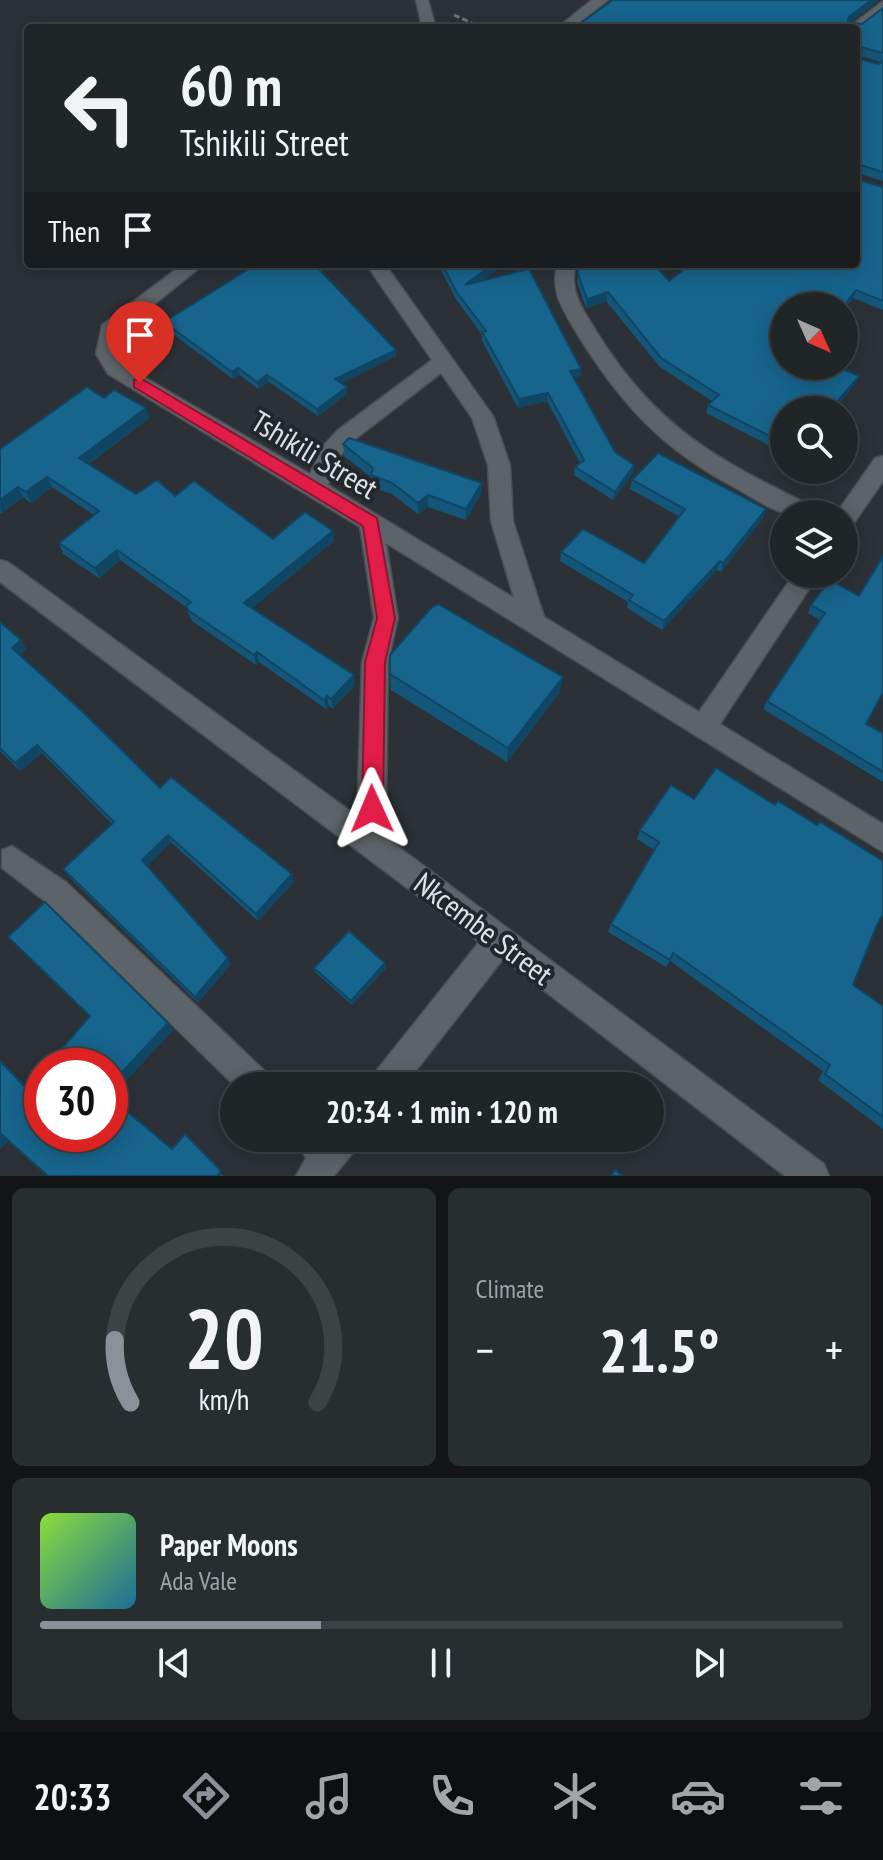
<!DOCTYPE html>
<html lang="en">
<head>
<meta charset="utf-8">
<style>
	body { margin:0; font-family:"PT Sans Narrow",sans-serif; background:#282d30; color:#f1f3f6; height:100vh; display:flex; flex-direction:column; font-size:30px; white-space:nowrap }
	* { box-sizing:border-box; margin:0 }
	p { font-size:26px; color:#a2a5a8 }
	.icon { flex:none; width:44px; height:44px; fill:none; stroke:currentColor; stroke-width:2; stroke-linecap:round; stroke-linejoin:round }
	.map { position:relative; height:1176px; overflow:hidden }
	.drawer { display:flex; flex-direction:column; gap:12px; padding:12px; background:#121416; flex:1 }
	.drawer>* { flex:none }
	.hud { position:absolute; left:24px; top:24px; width:836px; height:244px; border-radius:8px; box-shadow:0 4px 20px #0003,0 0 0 2px #3d4245; background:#202528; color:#f1f3f6; overflow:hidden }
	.needle { width:52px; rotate:135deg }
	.controls { position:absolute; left:770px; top:292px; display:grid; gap:16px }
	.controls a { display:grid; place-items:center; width:88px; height:88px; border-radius:50%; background:#202528; box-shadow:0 4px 20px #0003,0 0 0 2px #3d4245; font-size:40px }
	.speed { position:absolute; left:24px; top:1048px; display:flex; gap:16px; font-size:40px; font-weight:700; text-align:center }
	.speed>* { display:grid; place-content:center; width:104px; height:104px; border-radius:50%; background:#202528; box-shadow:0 4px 20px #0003,0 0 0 2px #3d4245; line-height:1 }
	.speed .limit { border:12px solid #d22; background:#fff; color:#111 }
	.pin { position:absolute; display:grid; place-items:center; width:68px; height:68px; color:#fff; margin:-82px -34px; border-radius:50% 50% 50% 0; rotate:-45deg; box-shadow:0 0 8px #0007 }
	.pin .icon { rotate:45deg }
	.me { position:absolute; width:88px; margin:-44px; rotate:359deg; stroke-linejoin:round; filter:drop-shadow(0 0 6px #0008) }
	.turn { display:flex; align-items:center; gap:28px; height:168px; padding:0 24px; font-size:36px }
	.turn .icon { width:104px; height:104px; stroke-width:2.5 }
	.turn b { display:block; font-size:56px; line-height:68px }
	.then { display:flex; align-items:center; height:76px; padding:0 24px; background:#0003; gap:16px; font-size:30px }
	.big { font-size:60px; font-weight:800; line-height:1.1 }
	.drawer .widget { flex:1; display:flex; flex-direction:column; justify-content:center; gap:12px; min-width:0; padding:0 28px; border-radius:12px; background:#282d30 }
	.drawer .dial { align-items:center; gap:0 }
	.dial svg { height:208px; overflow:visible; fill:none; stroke:#3d4245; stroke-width:7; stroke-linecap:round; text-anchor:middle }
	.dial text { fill:#f1f3f6; stroke:none }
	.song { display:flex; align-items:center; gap:24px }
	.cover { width:96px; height:96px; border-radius:12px; background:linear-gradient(135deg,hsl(90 70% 55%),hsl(200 70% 35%)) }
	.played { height:8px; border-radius:4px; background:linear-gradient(90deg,#8c9099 35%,#3d4245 35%) }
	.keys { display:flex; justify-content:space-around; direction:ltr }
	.heat { display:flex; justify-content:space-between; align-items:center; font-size:44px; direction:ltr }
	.drawer .tiles { flex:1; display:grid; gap:12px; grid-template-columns:1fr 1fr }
	.widget:last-child { grid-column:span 2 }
	.trip { position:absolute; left:220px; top:1072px; width:444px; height:80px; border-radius:40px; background:#202528; box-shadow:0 4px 20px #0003,0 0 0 2px #3d4245; font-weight:800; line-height:80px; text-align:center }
	.tabs { display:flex; height:128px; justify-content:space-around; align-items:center; background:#0d0f10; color:#a2a5a8 }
	.tabs .icon { width:56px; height:56px }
	.tabs .on { color:#8c9099 }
	.tabs b { font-size:36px; color:#f1f3f6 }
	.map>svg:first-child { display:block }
</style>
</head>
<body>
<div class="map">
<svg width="883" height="1176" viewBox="0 0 883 1176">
	<rect width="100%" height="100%" fill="#2b3136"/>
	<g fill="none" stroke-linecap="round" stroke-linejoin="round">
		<!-- lane casing -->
		<g stroke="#484d51" stroke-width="3">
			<polygon id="lane" points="883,1 883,10 858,30 848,28"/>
		</g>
		<!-- street casing -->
		<g stroke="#484d51" stroke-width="3">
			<g id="street">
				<polygon points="416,0 428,0 436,28 422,28"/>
				<polygon points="592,0 608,0 573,28 557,28"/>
				<path d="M183,264H204L119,333L116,354L122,364L310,474L322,447L338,430L432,360L366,264H385L493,416L510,465L513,521L544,617L699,712L794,574H819L720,724L883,824V852L386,543L398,618L388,662L386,809L381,834L824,1164L829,1176H785L503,959L404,1086H368L373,1075L479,942L0,582V560L8,562L357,816L362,662L374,618L360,527L108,374L96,354L102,325ZM441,373L472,418L488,465L491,521L514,598L328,485L339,457L354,440Z"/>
				<path d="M558,264H576C568,290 583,310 596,331C657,429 716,459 816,508L819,514C810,514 798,516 789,514C771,511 750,496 734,487C662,449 622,405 579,337C566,314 548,291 558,264Z"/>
				<polygon points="883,456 883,481 852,526 844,529 844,514 836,514 875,458"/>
				<polygon points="12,846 66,882 269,1075 274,1086 235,1086 46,902 2,868 2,850"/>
				<polygon points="294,1138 359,1138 355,1150 334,1176 296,1176 306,1158"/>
			</g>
		</g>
		<!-- path -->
		<polyline stroke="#6f7479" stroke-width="3" stroke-dasharray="6 3" stroke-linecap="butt" points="454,15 483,28"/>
		<!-- lane -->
		<use href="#lane" fill="#5d6469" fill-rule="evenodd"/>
		<!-- street -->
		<use href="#street" fill="#5d6469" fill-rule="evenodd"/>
	</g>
	<!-- wall -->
	<g fill="#145679" fill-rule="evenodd">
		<path d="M613,0H879L851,22L862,24L883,8V181L857,173L856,179L883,187V310L853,298L844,310V306L784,366L859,376L855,384L784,410V453L706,413L708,405L712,401L660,367L606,301L586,308L577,282L579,264L669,281L856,264V28L576,26ZM856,55L881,62L878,64L856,58Z"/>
		<polygon points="438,264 505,264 482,280 581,369 580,377 574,378 615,452 634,465 633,473 613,500 574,475 575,467 580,463 547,401 518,408 482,341 482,335 456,299"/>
		<polygon points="164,322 396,356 342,383 347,387 347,394 318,416 269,382 258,389 240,375 233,379 166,329"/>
		<polygon points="104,398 149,418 89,464 136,494 175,496 273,539 334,541 252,608 355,685 333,709 329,706 326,709 259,662 256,665 192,621 186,607 120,560 99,578 63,554 59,543 94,515 52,487 31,503 23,497 1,514 0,513 0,449"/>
		<polygon points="343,444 482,483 481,494 466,520 428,507 418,514 392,494 371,487 371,477 344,456"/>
		<polygon points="632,480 766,509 763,518 721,572 717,570 662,630 627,608 628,602 560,561 561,552 644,563 680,517 630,489"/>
		<polygon points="830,580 866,724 883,733 883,782 763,709 767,701 820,620 808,613 811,605"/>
		<polygon points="0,622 21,640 26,649 20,655 160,788 294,882 258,921 171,842 147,866 231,964 198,1003 68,876 63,869 112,824 42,753 20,771 0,751"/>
		<polygon points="390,674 560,692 507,762 391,690"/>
		<polygon points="640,830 877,925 853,985 883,1006 883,1129 818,1080 823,1071 770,1033 670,961 666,967 608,932 611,924 654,850 637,839"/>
		<polygon points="8,937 173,1030 110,1098 172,1149 225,1176 8,1141 0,1149 0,1060 28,1088 89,1016"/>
		<polygon points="314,968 386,968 352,1005 315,972"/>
	</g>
	<!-- shaded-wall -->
	<g fill="#104663">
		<polygon points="871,0 879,0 846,26 849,17"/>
		<polygon points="493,264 505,264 465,293 465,285"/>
		<polygon points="856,290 853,298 844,310 844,306"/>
		<polygon points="608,292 606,301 586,308 587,299"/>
		<polygon points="396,350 396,356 336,386 335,379"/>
		<polygon points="238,368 240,375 233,379 232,372"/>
		<polygon points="581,369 580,377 569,379 570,371"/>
		<polygon points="267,375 269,382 258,389 257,382"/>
		<polygon points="859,376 855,384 834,410 830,410"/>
		<polygon points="347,387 347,394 318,416 317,409"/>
		<polygon points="548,393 547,401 518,408 519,399"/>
		<polygon points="146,408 149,418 83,468 79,458"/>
		<polygon points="634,465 633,473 613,500 615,492"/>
		<polygon points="47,477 52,487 31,503 26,492"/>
		<polygon points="482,483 481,494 466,520 466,509"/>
		<polygon points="18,487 23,497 1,514 0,500"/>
		<polygon points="428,495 428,507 418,514 418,503"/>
		<polygon points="766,509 763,518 721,572 723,563"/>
		<polygon points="333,531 334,541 246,613 244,603"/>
		<polygon points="117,550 120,560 99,578 95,568"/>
		<polygon points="720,561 717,570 662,630 664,621"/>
		<polygon points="21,640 26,649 17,657 12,648"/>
		<polygon points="257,652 259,662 256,665 254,655"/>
		<polygon points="354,675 355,685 333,709 331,699"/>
		<polygon points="563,677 560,692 507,762 508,748"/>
		<polygon points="327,696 329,706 326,709 324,700"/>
		<polygon points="37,745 42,753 20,771 15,763"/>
		<polygon points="168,835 171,842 146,868 142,860"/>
		<polygon points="292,874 294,882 258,921 256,914"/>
		<polygon points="228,958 231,964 198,1003 195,997"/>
		<polygon points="385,963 386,968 352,1005 351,1001"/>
		<polygon points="168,1023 173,1030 110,1098 110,1085"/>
		<polygon points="1,1134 9,1140 0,1149 0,1135"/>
	</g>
	<!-- building -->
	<g fill="#17648d" stroke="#104663" stroke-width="2">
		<polygon points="613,0 871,0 849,17 848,22 862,24 883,8 883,53 857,46 856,58 878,64 883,61 883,172 857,164 856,179 883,187 883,301 856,290 844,306 784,306 784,366 836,366 859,376 830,410 784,410 784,443 708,405 719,395 661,358 608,292 587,299 578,274 579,264 654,264 669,281 691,264 856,264 856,28 562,28 569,23 576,26"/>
		<polygon points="257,264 305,264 308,266 314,264 396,350 335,379 347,387 317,409 267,375 257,382 238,368 232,372 164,322"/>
		<polygon points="442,264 493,264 465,285 529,269 581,369 570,371 615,452 634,465 615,492 575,467 584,460 548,393 519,399 482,332 486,331 456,291"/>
		<polygon points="87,387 104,398 114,390 146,408 79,458 136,494 157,480 175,496 194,481 273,539 305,512 333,531 244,603 354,675 331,699 327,696 324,700 257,652 254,655 189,611 186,606 191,602 117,550 95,568 59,543 99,511 47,477 26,492 18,487 0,500 0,449"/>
		<polygon points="349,438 482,483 466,509 428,495 418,503 392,483 371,475 373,468 343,444"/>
		<polygon points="658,453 766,509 723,563 720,561 664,621 629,600 633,595 561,552 583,529 644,563 685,509 632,480"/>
		<polygon points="883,556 883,692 866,724 883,733 883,772 767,701 825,613 811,605 830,580 859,596"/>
		<polygon points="438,604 563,677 508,748 390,674 390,655 431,608"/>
		<polygon points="0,622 21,640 12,648 85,714 160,788 171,777 292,874 256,914 168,835 142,860 228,958 195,997 63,869 114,822 37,745 15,763 0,748"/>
		<polygon points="716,768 775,805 778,801 817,825 820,822 883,861 883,914 877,925 853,985 883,1006 883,1117 825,1074 830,1065 776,1026 673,953 670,960 611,924 659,842 640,830 671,785 694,799"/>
		<polygon points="45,902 168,1023 110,1085 110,1066 47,1066 90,1016 8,937"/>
		<polygon points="349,931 385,963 351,1001 314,968"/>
		<polygon points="0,1061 27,1089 42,1072 42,1134 110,1134 110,1097 172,1149 185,1134 221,1171 217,1176 48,1176 1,1134 0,1135"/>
		<polygon points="615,1170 622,1176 611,1176"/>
	</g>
	<!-- route -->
	<polygon fill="#e11d48" stroke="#92132f" stroke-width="2" points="140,378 377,518 395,618 385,662 383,809 380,815 372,818 365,815 362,809 365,662 377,618 363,526 134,387 134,380"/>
	<g text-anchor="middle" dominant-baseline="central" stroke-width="8" stroke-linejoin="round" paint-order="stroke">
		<!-- street labels -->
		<g font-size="30" fill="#dee2e5" stroke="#21272c">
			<text transform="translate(315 454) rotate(31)">Tshikili Street</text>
			<text transform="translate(484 928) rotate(37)">Nkcembe Street</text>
		</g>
	</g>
</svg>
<div class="controls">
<a><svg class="needle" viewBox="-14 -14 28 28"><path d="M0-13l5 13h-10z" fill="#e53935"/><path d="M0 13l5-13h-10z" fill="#a2a5a8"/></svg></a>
<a><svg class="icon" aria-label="search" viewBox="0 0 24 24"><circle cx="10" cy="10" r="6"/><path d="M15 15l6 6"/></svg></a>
<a><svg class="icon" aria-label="layers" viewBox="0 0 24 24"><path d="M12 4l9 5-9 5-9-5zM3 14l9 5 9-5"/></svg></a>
</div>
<div class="speed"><div class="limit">30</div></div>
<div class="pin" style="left:140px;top:383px;background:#d93025"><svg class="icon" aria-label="arrive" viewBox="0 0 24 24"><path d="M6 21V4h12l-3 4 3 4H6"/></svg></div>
<svg class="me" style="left:372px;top:809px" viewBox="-20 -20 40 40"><path d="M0-17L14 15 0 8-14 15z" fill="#e11d48" stroke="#fff" stroke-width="4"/></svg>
<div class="trip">20:34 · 1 min · 120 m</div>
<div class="hud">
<div class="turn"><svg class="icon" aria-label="left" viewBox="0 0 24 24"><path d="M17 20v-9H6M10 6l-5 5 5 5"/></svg><div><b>60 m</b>Tshikili Street</div></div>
<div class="then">Then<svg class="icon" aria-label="arrive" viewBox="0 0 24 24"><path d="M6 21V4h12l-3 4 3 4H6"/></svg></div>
</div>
</div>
<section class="drawer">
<div class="tiles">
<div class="widget dial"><svg viewBox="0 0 100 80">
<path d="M14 69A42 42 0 1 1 86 69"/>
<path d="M14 69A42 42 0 0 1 8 45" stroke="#8c9099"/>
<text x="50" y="56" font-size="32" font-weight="700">20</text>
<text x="50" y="72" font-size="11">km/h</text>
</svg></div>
<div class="widget"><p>Climate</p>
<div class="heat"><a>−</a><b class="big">21.5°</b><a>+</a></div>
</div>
<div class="widget">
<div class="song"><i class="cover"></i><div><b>Paper Moons</b><p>Ada Vale</p></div></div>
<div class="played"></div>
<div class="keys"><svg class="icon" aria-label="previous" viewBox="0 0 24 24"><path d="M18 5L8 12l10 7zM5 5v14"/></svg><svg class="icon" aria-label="pause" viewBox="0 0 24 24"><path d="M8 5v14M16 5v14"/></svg><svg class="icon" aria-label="next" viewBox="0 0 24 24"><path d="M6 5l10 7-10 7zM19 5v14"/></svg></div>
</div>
</div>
</section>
<nav class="tabs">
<b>20:33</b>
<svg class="icon on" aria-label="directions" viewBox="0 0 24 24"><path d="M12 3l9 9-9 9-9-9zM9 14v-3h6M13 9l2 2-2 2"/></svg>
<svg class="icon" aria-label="music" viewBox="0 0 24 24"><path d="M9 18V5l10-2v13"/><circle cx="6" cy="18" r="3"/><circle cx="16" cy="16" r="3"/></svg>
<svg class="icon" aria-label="phone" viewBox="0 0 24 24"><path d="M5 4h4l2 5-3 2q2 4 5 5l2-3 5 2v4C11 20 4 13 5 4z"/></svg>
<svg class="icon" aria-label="climate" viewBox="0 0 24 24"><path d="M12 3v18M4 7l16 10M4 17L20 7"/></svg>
<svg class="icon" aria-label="car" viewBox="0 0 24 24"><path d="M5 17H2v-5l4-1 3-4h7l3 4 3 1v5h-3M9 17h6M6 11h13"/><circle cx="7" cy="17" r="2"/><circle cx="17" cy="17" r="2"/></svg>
<svg class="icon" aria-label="filters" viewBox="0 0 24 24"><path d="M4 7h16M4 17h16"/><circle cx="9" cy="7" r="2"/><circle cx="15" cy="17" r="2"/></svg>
</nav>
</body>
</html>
